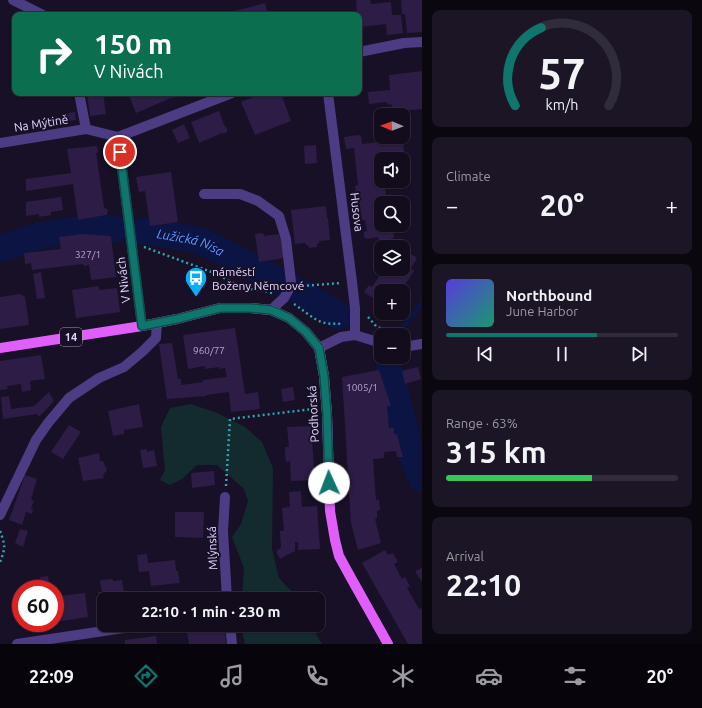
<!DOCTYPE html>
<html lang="en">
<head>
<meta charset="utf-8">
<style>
	body { margin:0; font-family:Ubuntu,sans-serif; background:#1b1525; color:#f1f3f6; height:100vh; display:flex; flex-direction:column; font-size:15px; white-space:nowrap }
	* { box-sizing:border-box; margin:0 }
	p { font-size:13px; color:#9c9ba3 }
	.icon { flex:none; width:22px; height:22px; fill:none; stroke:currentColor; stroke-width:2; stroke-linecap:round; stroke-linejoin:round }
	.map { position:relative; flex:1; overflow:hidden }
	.sheet { display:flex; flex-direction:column; gap:10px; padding:10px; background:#0a070f; width:280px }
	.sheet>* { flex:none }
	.banner { position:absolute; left:12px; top:12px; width:350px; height:84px; border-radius:8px; box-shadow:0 1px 3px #0004,0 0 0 1px #312c3b; background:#0b6e4f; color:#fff; overflow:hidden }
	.needle { width:26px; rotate:271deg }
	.controls { position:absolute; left:374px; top:108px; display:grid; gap:8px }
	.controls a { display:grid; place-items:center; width:36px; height:36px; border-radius:8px; background:#120c1c; box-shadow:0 1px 3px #0004,0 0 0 1px #312c3b; font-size:20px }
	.speed { position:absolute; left:12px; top:580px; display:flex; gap:8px; font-size:20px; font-weight:700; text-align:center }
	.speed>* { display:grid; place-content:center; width:52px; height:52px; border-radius:50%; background:#120c1c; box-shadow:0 1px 3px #0004,0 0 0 1px #312c3b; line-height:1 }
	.speed .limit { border:6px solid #d22; background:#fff; color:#111 }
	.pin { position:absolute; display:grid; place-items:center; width:34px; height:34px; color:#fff; margin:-17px; border:2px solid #fff; border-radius:50%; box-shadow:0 1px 4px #0007 }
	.me { position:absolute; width:44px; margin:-22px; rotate:358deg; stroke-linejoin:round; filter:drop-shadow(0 0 3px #0008) }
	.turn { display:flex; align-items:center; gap:14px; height:84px; padding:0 16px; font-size:18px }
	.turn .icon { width:52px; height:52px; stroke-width:2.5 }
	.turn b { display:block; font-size:28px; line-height:34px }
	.big { font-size:30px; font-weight:600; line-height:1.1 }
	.sheet .card { flex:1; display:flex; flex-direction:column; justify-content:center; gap:6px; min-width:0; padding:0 14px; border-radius:8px; background:#1b1525 }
	.sheet .dial { align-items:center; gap:0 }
	.dial svg { height:104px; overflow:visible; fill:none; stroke:#312c3b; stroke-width:7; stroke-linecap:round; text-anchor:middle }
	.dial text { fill:#f1f3f6; stroke:none }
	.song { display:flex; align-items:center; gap:12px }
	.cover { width:48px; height:48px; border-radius:6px; background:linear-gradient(135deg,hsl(250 70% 55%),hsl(160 70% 35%)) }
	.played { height:4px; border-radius:2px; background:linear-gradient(90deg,#0f766e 65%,#312c3b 65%) }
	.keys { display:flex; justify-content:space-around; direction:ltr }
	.heat { display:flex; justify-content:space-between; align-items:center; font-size:22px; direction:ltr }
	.charge { height:6px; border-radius:3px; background:linear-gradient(90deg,#34c759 63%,#312c3b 0) }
	.trip { position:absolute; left:97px; top:592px; width:228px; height:40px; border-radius:8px; background:#120c1c; box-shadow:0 1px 3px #0004,0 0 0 1px #312c3b; font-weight:600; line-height:40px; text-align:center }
	.menu { display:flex; height:64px; justify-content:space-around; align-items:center; background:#07050b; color:#9c9ba3 }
	.menu .icon { width:28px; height:28px }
	.menu .on { color:#0f766e }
	.menu b { font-size:18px; color:#f1f3f6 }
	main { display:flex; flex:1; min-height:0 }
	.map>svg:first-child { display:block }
</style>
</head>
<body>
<main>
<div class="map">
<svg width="422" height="644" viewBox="0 0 422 644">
	<rect width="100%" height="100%" fill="#181026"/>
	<!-- green -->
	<g fill="#132b2f">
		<polygon points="191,404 217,413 245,427 262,442 273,468 272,549 279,578 291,591 296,599 242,599 244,568 232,537 241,524 248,501 244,489 217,465 197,465 182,479 170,485 160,480 165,470 161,427 170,408"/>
		<polygon points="242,625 311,625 322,644 245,644 242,630"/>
	</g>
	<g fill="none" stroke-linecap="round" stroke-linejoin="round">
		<!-- stream -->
		<polyline stroke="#0b1443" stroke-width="4.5" points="402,329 422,302"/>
		<!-- river -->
		<g stroke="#0b1443" stroke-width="27">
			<path id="s1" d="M144,231L192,239L206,243L304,294L339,316"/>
			<polyline points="0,249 38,236 88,228 115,229"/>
			<polyline points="389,369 411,453 422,479"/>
		</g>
	</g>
	<!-- building -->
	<g fill="#2d1c46">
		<polygon points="356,0 370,0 371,4 391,2 392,15 401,15 403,33 387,35 386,24 361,27 360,21 359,21 359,15 357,15"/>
		<polygon points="401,0 422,0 422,32 407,33 405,14 402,14"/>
		<polygon points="265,3 268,15 236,15 235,11"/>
		<polygon points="11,38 15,38 15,56 13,56"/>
		<polygon points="422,71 422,109 392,112 392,104 389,105 386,102 369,104 368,92 390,90 389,75"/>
		<polygon points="87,93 103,93 106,114 90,116"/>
		<polygon points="128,93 188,93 179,97 171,98 136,113"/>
		<polygon points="263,93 281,93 291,121 255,135 241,102"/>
		<polygon points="219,111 224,125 227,128 227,132 225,133 222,133 199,143 191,122"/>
		<polygon points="75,112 76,120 62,122 61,114"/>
		<polygon points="184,124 190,138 178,143 172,130"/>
		<polygon points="358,135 361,136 362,144 399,139 403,142 404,151 402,155 382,158 382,159 381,159 381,181 384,181 387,203 381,203 381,225 393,225 394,238 379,241 378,237 367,239 364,237 364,232 367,231 365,220 362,220 358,194 356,194 355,186 358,185 354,148 346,149 344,137"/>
		<polygon points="316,145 317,163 305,164 304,146"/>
		<polygon points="95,146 97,147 98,151 97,153 96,153 104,207 107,209 108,211 107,214 106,215 78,220 73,184 26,191 26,179 71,173 67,149"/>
		<polygon points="171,172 178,222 150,226 145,191 139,192 136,177"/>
		<polygon points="61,197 63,210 51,212 51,215 39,217 39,214 26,216 26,202"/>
		<polygon points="326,206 327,218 328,218 330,240 319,241 319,243 317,244 317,247 309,248 308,245 306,245 306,243 295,244 291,210"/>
		<polygon points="263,233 264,236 279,234 280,239 281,239 284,258 259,262 255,234"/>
		<polygon points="82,234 111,236 116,277 91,280 89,265 84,266 83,264 32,270 31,263 25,264 24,253 61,249 59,237"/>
		<polygon points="404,249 417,258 411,268 414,271 401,291 381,291 381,303 364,292 369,285 372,287 384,269 403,269 403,250"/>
		<polygon points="41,272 45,298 37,299 33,274"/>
		<polygon points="97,286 99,287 99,290 117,288 120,312 76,318 72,290"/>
		<polygon points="20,294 25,297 29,325 0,329 0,297"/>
		<polygon points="235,328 245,394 258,392 260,409 231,412 229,392 206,395 206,396 167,399 159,344 172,343 178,379 181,379 181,385 203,382 203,380 227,377 225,368 219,369 219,367 205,369 205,366 188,369 183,335"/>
		<polygon points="41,355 45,379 30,381 31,390 22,392 21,384 7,386 8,389 0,390 0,361"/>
		<polygon points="418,367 421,379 405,384 402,371"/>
		<polygon points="379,370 391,406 387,406 389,428 394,428 394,434 397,434 403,457 397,457 396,451 384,452 384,458 373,459 376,500 379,500 380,510 377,511 377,518 375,519 381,543 358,550 351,523 342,377"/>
		<polygon points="293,387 295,400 283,402 281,389"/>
		<polygon points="49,392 54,401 39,417 37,414 3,419 1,397 9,396 11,409 34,406"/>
		<polygon points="139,404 143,427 124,430 124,434 113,436 108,411"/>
		<polygon points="69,425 81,432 63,459 51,452"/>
		<polygon points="311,426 315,480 291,481 290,461 286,462 285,454 285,447 289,447 287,427"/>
		<polygon points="147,449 147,452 154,450 157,466 143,468 140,450"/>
		<polygon points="99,453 100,461 103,461 107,470 103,475 104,478 83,481 78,458"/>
		<polygon points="214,471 215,485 192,488 191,473"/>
		<polygon points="25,475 37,479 31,499 34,501 31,508 33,509 32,514 26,512 22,525 9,520"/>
		<polygon points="301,491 302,507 317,506 320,549 298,550 298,542 295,542 295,551 280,559 277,553 277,550 281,548 280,531 284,531 282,508 290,507 289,492"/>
		<polygon points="175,512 204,512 203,538 175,537"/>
		<polygon points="20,529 28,531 23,547 15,543"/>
		<polygon points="385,550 388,555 393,553 398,562 394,564 402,579 405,577 410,586 407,588 419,609 422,608 422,644 408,644 362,563"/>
		<polygon points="147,554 148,563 175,560 176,571 178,571 180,583 151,586 149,571 139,572 137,555"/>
		<polygon points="422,568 422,580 421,581 415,571"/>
		<polygon points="48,576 50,589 42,589 40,577"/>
		<polygon points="113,579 113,581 122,580 125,599 99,600 98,592 102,592 100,583 101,580"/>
		<polygon points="59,590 60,596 85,593 88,617 55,622 55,591"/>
		<polygon points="21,596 21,623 38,623 38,624 20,626 16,597"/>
		<polygon points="219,627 225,632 226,644 189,644 187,632"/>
		<polygon points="156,636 157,644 125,644 125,640"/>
	</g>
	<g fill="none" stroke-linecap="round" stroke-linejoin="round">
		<!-- path -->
		<g stroke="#32a3b5" stroke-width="2.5" stroke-dasharray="2 3" stroke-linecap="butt">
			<polyline points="144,247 217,274 242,288 265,291 272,293"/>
			<polyline points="302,286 341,283"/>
			<path d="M294,304C309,314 320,327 338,323L341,325"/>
			<polyline points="368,317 376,326 384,330"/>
			<polyline points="388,332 393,334 401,334"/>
			<polyline points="385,365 387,357"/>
			<polyline points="226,486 230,419 313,409"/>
			<path d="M0,531C5,545 6,547 0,562"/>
		</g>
		<!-- minor -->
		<g stroke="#4d3c83" stroke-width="10">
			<polyline points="13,0 43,15"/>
			<polyline points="359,52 404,43 422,42"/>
			<polyline points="79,93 86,129"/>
			<polyline points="328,93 352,282 355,308 355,335"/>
			<polyline points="118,137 142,326"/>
			<polyline points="118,137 232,93"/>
			<polyline points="0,143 86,129 118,137"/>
			<polyline points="204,194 240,194 258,201 279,216 286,239 291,282 289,289 284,298 271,310"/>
			<polyline points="403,347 422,344"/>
			<polyline points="319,348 341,337 355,335 381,343"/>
			<polyline points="225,497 223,531 227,599"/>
			<polyline points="0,515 36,440 48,423 69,398 99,378 124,367 142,352 156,338 157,323"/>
			<polyline points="230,625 232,644"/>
			<polyline points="17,644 144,625"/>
		</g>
		<!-- major -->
		<polyline stroke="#e05ffb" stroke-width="10" points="0,348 142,326 177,319 220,308 250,308 271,310 289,318 306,332 319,348 324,376 327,414 330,511 335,540 339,556 351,578 388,644"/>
	</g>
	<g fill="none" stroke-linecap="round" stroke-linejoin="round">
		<!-- route casing -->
		<g stroke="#0a4d48" stroke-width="10">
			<polyline id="route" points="120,152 142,326 177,319 220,308 250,308 271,310 289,318 306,332 319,348 324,376 327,414 329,483"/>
		</g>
		<!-- route -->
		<use href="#route" stroke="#0f766e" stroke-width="7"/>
	</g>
	<!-- icons -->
	<defs>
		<g id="bus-pin" transform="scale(1.15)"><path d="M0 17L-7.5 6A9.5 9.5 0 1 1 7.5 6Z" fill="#06b0f9" stroke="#181026"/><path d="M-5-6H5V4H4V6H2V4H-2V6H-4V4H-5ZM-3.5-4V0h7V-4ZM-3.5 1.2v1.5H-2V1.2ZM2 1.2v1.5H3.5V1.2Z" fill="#fff"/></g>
	</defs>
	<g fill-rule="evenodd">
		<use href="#bus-pin" x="196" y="278"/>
	</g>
	<g text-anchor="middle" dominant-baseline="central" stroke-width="4" stroke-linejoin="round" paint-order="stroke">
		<!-- number labels -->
		<g font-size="10" fill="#b5a7d0">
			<text x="88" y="254">327/1</text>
			<text x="209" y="350">960/77</text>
			<text x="362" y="387">1005/1</text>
		</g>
		<!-- shield labels -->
		<rect fill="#181026" stroke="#a59abd" stroke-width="1" x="60" y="328" width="22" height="18" rx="3"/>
		<g font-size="11" font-weight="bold" fill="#e2d5fe">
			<text x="71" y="337">14</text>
		</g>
		<!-- street labels -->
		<g font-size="12" fill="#e2d5fe" stroke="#181026">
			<text transform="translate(41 123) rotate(-9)">Na Mýtině</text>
			<text transform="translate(357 212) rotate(83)">Husova</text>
			<text transform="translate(123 280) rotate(-97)">V Nivách</text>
			<text transform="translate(313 414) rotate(-93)">Podhorská</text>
			<text transform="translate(212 548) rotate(-92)">Mlýnská</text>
		</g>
		<!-- poi labels -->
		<g font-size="12" fill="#e2d5fe" stroke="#181026" text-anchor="start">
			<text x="212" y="271">náměstí<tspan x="212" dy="14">Boženy Němcové</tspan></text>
		</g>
		<!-- water labels -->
		<g font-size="13" font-style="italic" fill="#6698fc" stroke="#181026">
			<text stroke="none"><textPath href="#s1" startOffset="48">Lužická Nisa</textPath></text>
		</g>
	</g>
</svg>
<div class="controls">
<a><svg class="needle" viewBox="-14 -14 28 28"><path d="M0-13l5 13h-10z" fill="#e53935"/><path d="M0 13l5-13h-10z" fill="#9c9ba3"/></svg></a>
<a><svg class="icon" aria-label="sound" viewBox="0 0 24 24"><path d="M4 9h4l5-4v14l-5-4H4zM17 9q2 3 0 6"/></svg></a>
<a><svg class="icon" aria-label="search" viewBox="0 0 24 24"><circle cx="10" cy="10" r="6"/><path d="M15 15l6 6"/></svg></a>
<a><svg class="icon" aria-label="layers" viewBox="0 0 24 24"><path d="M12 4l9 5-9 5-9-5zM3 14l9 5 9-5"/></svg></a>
<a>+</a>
<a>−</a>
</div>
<div class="speed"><div class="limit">60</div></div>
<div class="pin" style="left:120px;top:152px;background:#d93025"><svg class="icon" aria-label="arrive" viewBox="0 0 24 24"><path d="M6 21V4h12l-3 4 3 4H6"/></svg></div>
<svg class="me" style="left:329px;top:483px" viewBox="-20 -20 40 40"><circle r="19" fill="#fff"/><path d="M0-13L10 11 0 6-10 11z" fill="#0f766e"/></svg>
<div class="trip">22:10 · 1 min · 230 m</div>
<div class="banner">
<div class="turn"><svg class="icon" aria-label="right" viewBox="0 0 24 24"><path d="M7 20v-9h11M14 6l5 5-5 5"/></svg><div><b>150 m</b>V Nivách</div></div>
</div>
</div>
<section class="sheet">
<div class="card dial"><svg viewBox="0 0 100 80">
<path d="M14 69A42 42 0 1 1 86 69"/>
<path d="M14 69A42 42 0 0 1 34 9" stroke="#0f766e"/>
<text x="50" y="56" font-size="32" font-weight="700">57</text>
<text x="50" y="72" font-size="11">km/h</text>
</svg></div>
<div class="card"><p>Climate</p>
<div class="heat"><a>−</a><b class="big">20°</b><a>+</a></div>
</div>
<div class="card">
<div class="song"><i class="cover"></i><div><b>Northbound</b><p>June Harbor</p></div></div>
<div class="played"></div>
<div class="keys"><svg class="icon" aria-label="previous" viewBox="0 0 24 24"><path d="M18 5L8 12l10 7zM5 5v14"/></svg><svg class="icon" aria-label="pause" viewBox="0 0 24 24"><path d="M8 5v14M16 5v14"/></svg><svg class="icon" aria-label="next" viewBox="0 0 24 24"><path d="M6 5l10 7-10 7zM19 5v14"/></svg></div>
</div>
<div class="card"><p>Range · 63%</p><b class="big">315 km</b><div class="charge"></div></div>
<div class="card"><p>Arrival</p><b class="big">22:10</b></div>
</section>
</main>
<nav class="menu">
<b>22:09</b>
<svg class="icon on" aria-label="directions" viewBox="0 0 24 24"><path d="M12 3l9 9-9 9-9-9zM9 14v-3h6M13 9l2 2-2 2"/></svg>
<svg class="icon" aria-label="music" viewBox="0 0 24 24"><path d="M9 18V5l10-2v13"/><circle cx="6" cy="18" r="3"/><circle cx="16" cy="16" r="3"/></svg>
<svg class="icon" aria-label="phone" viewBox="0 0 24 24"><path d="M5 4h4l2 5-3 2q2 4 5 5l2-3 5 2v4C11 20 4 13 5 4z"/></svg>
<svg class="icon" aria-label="climate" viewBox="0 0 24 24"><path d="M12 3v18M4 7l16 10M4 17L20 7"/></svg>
<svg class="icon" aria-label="car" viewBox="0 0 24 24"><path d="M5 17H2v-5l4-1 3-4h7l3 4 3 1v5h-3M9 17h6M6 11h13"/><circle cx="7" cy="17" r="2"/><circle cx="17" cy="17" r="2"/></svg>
<svg class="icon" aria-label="filters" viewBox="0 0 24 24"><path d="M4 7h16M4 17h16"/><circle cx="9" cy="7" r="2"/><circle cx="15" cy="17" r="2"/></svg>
<b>20°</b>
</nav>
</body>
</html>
